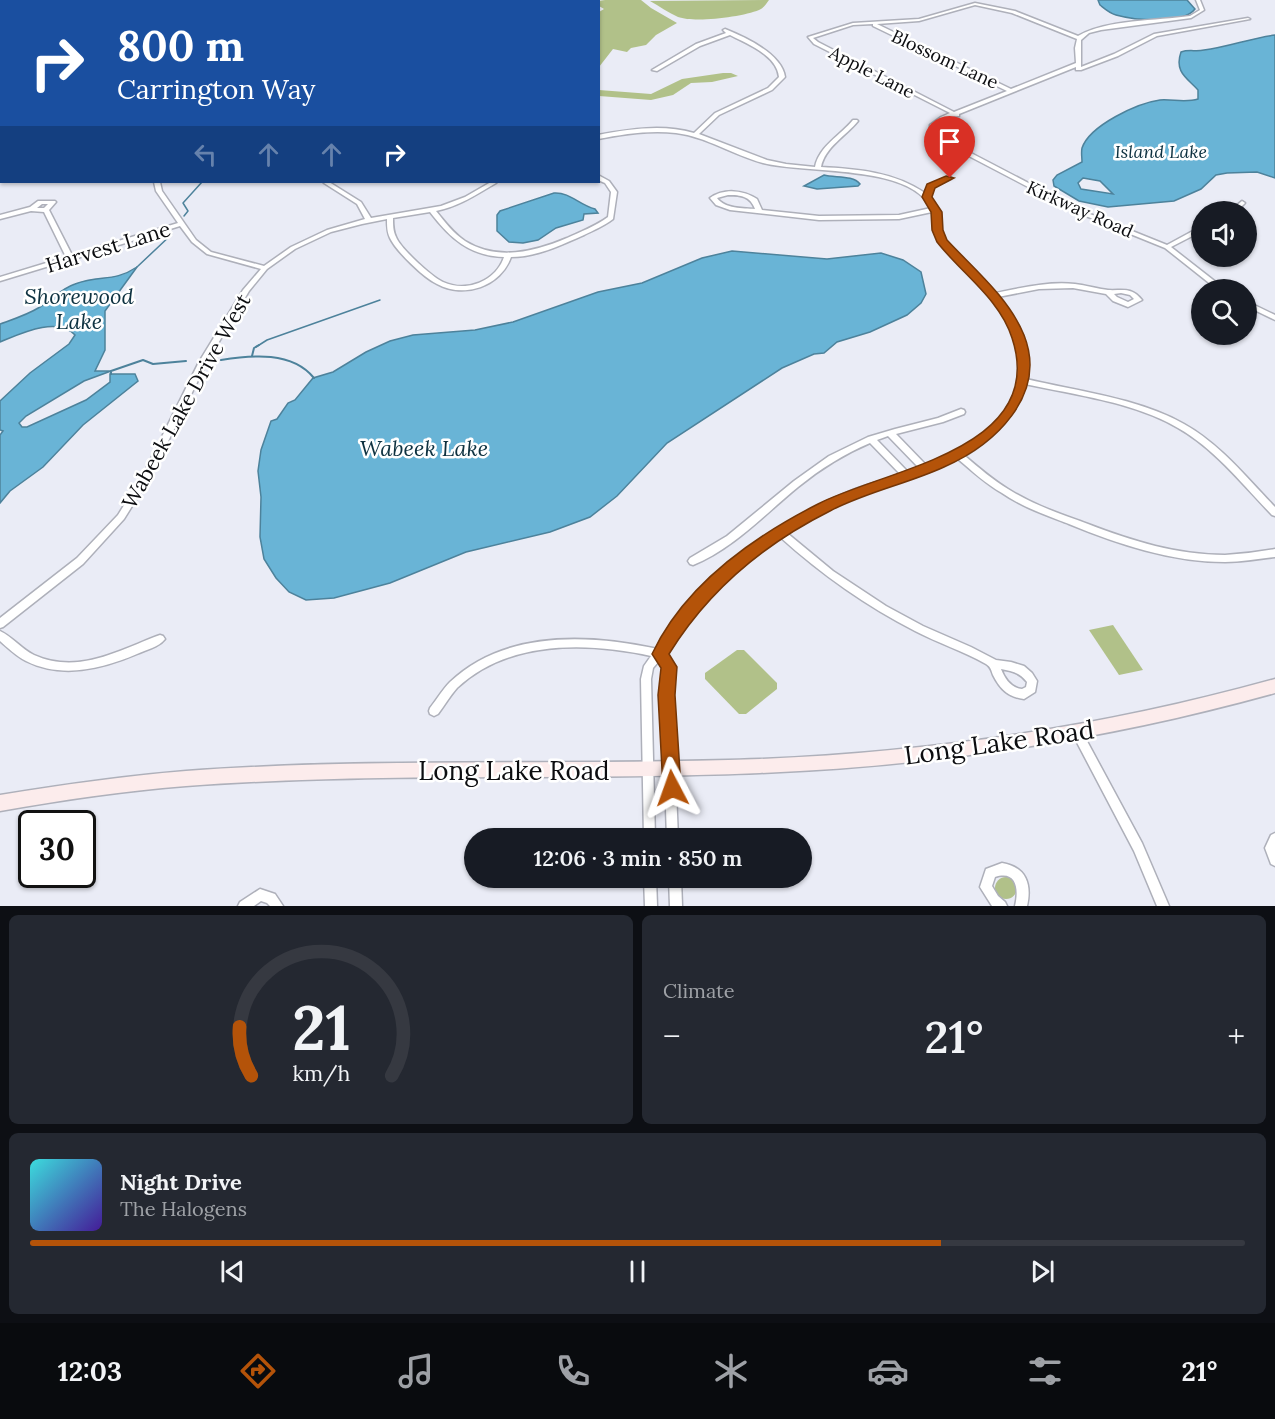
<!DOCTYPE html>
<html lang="en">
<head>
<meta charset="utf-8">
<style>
	body { margin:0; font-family:Lora,serif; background:#242831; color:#f1f3f6; height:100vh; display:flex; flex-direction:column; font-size:22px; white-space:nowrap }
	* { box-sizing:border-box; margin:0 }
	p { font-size:20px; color:#9ea1a6 }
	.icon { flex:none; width:33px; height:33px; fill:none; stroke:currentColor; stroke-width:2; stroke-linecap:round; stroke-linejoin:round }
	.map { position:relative; height:906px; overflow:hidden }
	.side { display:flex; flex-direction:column; gap:9px; padding:9px; background:#0d0f14; flex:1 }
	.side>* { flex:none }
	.hud { position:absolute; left:0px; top:0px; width:600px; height:183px; box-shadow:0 2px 4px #0004; background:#1a4fa0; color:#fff; overflow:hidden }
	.controls { position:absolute; left:1191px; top:201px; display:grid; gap:12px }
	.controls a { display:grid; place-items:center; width:66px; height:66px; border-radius:50%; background:#171b24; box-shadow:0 2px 4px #0004; font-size:30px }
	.speed { position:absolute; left:18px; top:810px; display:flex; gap:12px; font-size:30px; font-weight:700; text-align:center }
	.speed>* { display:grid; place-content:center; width:78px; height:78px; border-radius:50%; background:#171b24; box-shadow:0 2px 4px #0004; line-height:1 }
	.speed .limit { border:3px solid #111; border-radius:9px; background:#fff; color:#111 }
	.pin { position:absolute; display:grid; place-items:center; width:51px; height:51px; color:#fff; margin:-62px -26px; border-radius:50% 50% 50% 0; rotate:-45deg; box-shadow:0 0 6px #0007 }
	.pin .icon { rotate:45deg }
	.me { position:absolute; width:66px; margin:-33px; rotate:356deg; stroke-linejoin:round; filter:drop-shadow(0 0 4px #0008) }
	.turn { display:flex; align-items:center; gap:21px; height:126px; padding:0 18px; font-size:27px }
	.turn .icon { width:78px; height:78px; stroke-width:2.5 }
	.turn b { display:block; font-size:42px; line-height:51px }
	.lanes { display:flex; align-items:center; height:57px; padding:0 18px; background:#0003; justify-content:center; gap:30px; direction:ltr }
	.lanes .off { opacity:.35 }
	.big { font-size:45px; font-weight:600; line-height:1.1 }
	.side .widget { flex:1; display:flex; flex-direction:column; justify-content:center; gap:9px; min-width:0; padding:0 21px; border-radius:9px; background:#242831 }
	.side .dial { align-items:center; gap:0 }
	.dial svg { height:156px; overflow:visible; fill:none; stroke:#363941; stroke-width:7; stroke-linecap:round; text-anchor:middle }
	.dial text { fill:#f1f3f6; stroke:none }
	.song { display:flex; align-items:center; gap:18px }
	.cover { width:72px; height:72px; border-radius:9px; background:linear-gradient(135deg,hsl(180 70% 55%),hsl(260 70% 35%)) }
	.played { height:6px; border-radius:3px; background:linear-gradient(90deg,#b45309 75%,#363941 75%) }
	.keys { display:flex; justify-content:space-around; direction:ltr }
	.heat { display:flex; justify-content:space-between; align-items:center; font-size:33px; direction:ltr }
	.side .tiles { flex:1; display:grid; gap:9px; grid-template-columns:1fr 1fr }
	.widget:last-child { grid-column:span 2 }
	.trip { position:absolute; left:464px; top:828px; width:348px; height:60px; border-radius:30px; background:#171b24; box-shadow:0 2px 4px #0004; font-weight:600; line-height:60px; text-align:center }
	.dock { display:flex; height:96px; justify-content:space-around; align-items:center; background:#090b0e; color:#9ea1a6 }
	.dock .icon { width:42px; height:42px }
	.dock .current { color:#b45309 }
	.dock b { font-size:27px; color:#f1f3f6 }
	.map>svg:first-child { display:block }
</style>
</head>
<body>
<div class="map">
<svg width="1275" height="906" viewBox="0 0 1275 906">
	<rect width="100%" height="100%" fill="#eaecf6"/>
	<!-- green -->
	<g fill="#b1c189">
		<polygon points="605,0 641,0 651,8 677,23 656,35 646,45 631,48 627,52 613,49 599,67 599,12 604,9 599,6 598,2 591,2"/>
		<path d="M769,0C766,4 764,8 759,10C742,17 695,23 678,17C669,13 659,6 650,1Z"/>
		<polygon points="723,73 731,73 738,76 712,82 691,83 673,95 651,100 599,96 599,90 651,94 682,79"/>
		<polygon points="1113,625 1143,670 1119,675 1089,630"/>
		<polygon points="737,650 744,650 777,683 777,689 746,714 739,714 705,679 705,673"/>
		<circle cx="1006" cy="888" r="11"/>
	</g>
	<!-- water -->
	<g fill="#69b4d6" stroke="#4d829b" stroke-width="1.5" fill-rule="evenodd">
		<polygon points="0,0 304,0 306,1 2,2 1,56"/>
		<path d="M1098,0H1187L1195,9C1183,25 1134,20 1116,15C1109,13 1105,9 1100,5Z"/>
		<path d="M1275,35V178L1257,172L1227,173L1216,175L1201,189L1174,201L1108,207L1079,201L1054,186L1053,180L1057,175L1082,162C1082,157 1081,153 1082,148C1090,125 1138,103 1160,100C1172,99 1186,103 1198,99V90C1187,78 1174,72 1181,52C1189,49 1196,52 1204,50C1228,47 1251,38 1275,35ZM1083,178L1100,181L1113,194L1081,189L1078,183Z"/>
		<path d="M824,175C835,178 853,175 860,184L858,186L817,189L804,186Z"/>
		<path d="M554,193C570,192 579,205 595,209L598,213L584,214L583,220L556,228L538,240L523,243L509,242L497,231V215L500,211Z"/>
		<polygon points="732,251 827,259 881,253 903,260 921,272 926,294 921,303 907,315 870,332 837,342 824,353 814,354 782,368 667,443 617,496 590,517 550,532 466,552 390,583 334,598 306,600 289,592 276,578 264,559 260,537 261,497 258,471 261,450 271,421 277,419 288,403 295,400 313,378 333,372 366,352 390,341 413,335 475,330 513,322 598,292 642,283 702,258"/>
		<path d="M137,267L105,311V350L95,371H111L84,381L26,416L19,423L22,427H27L86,400L110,382V374H135L138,381L83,425L43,467L10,491L0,503V435L3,431L0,430V401L30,373L69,344L75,335C57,316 20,334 0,342V324C14,319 27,315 40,307C52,300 60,289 75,284C100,274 113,283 137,267Z"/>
	</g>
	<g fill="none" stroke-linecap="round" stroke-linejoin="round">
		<!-- stream-far1 -->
		<g stroke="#4d829b" stroke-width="1.5">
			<polyline points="184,216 188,211 183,203 202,182"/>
			<polyline points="137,267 172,234"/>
			<polyline points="256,347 267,340 380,300"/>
		</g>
		<!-- stream -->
		<g stroke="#4d829b" stroke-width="2">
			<polyline points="252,356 254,348 259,345"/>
			<path d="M221,360C252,355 292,351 314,378"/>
			<polyline points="111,374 111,371 143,360 153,364 186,361"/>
		</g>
		<!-- street casing -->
		<g stroke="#aeb0ba" stroke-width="3">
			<g id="street">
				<path d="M1196,0H1200L1204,10L1191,18L1101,30L1089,33L1081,40V67L1114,54L1154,34L1248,18L1250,19L1157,36L1118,56L1081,70H1076V67L959,114V116C950,116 944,120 936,126L935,131L948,141L1080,210L1167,245L1202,226V231L1171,247L1226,290H1218L1165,248L1076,212L944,143L930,132V125L941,117L950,113L814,44L808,37L853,23L919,19L975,3L1015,11L1078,36C1107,19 1157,21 1190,16L1200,10ZM975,5L1012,13L1077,39L1075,48L1076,63L1011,89L877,24L919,21ZM873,24V26L1007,91L954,112L818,42L813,38L853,25Z"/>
				<path d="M725,29C745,37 782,54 785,77L772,90L719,115L699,134L767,160L786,164L815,167C819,146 841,135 853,120H857L858,121C846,136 825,147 821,167C858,169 894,172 925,193L929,185L947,177H951V179L934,187L930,197C941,211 938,224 945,240L995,293C1021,288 1048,281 1075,284C1086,285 1097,289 1108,290C1122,291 1131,286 1142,300L1128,307L1113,301L1106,294L1073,288L1039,289L998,297C1017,322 1031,347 1026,379C1077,391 1138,398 1184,424C1220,444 1247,478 1275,507V516L1272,515C1243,485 1215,449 1178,428C1134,402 1075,395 1025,384C1014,419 995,437 965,456C979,468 993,480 1008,489C1033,505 1061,514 1088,524C1132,541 1178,555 1225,555C1242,554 1258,552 1275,549V557C1258,559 1242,562 1225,562C1171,562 1118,544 1069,524C1046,515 1022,507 1002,493C986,484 972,471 958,459C925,474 891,482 857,496C833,506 809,519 787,533L833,571L886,606L923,626L971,647L996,660L1011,662L1024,666L1032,673L1037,681L1035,692L1024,699C1008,697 1000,689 993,675C991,670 991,667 986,664C963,651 938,643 915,631C866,606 821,574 780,537C748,559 716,584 692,615C682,627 675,641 666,654L674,667L672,695L678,838H667L662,695L664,668L659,661L653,668L651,679L655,838H644L641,679L644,666L651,656C587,642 508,640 457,688C450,696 444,706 438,714L434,716L430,714L429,711L430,708C437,699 443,689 450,682C505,630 589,634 658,649C669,634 677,618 689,604C733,555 791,514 853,490C868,484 885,480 901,475L870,443C844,454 820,469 798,487C765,514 733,549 693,565L690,564L688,561L690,558L727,536L794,481L829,456L868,437L895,429L938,418L961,409L964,410L965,412L964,414L943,422L896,434L927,466C953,457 982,442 999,420C1003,415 1006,409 1009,404C1038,355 1004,309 971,275C961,265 948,254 940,242C933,234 934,222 932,212L899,219L819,220L730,210L716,205L710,198C724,188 743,190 757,199L762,210L819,216L899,215L931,208C910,164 805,174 763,163C733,155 707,137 676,133C650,130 624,134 598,139V135C630,129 663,124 694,133L715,113L768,88L779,77C777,55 747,44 730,35L700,46L657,71L652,70L696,44L726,33L723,30ZM728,195C741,195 750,196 755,209C743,208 725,209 717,198ZM1121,293L1130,295L1134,299L1128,302L1117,297L1114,294ZM888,436L919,468L908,472L877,440ZM1001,669C1012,671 1020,673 1027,682L1026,687L1022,689C1011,688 1005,679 1001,669Z"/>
				<rect x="0" y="82" width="2" height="4"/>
				<polygon points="2,106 2,110 0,111 0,107"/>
				<rect x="0" y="156" width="2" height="4"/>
				<path d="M598,175L609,181L617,192L613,219C604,226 594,230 584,235C561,245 537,257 511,257C501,286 464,299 437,284C424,278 396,251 390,238C387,232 387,226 387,219L362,224L331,232L295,249L267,269L249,291L207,362L152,474L124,519L83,564L3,627L0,628V618L77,558L118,515L144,473L199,362L243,290L261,269L207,254L192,242L180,226L74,259L73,260H69L0,281V277L66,257L44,212L31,211L0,219V215L30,207L38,201H55L56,202L49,210L72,255L178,223L156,191L154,182H160L162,191L196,240L211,252L264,266L291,247L327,230L365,219L357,204L324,183L323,182H329L361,202L371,218L441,206L465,197L491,182H497L496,183C477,194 458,207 436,211C445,222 453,233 465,241C497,261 534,252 567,238C580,232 596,226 608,217L611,192L605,183L598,180ZM42,204H48L44,208H37ZM430,212C450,238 469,256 504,257C496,281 467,293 443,282C432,277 400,248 396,237C393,231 393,225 393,218Z"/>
				<polygon points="1242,201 1245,203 1236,212 1229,212"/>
				<polygon points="1246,301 1275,315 1275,320 1246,306"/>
				<path d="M0,631C13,637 21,649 34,655C79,675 119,650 160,635L163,636L165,639C159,647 146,650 137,654C102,669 62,679 26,661C16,656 8,648 0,641Z"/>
				<polygon points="1077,728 1081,730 1142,843 1169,906 1157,906 1134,851 1072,733 1073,730"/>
				<polygon points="1275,833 1275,866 1271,864 1265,848 1271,835"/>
				<path d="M1002,863C1026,867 1032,884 1027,906H1015C1019,890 1017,870 995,877L992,886L998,896L1005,902L1007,906H992L980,887L986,869Z"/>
				<polygon points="644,878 656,878 657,906 645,906"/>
				<polygon points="669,878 681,878 682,906 670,906"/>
				<polygon points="260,889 275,894 283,906 270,906 267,903 261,901 254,906 238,906 240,902"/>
			</g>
		</g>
		<!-- secondary casing -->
		<g stroke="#aeb0ba" stroke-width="3">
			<path id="secondary" d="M1275,679V693C1106,740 935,766 760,773C568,781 377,772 186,786C123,791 62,800 0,811V795C62,785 123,776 186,771C377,757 568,766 760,759C935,752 1106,726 1275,679Z"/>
		</g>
		<!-- street -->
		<use href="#street" fill="#fff" fill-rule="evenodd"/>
		<!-- secondary -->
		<use href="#secondary" fill="#fcecec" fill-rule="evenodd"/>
	</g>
	<!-- route -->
	<path fill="#b45309" stroke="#753606" stroke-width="1.5" d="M946,176L954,178L935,188L932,197L942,212L943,230L947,240C974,269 1009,298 1024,335C1048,396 994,445 944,467C907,484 866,492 830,511C764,544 708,591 669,654L677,667L675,695L681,788L678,794L672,796L665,794L663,788L658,695L661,668L652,654C684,586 753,537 818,504C885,469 1049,450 1012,338C1000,299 961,273 937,242L932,230L931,212L922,197L927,184Z"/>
	<g text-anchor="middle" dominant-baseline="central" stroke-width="5" stroke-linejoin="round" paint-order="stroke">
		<!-- far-street labels -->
		<g font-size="18" fill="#0c0d10" stroke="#fff">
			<text transform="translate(945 59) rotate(25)">Blossom Lane</text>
			<text transform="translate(872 72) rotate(27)">Apple Lane</text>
			<text transform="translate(1080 209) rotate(24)">Kirkway Road</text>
		</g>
		<!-- far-water labels -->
		<g font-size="18" font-style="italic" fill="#0d3140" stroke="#fff">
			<text x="1161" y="151">Island Lake</text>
		</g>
		<!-- street labels -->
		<g font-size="21" fill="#0c0d10" stroke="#fff">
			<text transform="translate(108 247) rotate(-17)">Harvest Lane</text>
			<text transform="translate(186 401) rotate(-61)">Wabeek Lake Drive West</text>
		</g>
		<!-- water labels -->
		<g font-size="22" font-style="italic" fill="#0d3140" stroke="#fff">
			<text x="79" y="296">Shorewood<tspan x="79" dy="25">Lake</tspan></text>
			<text x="424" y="448">Wabeek Lake</text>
		</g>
		<!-- near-street labels -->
		<g font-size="26" fill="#0c0d10" stroke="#fff">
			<text transform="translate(999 742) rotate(-8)">Long Lake Road</text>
			<text x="514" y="770">Long Lake Road</text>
		</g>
	</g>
</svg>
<div class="controls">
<a><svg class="icon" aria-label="sound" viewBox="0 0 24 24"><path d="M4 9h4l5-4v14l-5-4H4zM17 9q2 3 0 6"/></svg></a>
<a><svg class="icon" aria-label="search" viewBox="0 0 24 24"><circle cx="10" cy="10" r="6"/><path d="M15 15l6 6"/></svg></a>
</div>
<div class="speed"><div class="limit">30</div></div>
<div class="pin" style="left:950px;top:178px;background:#d93025"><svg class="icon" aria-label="arrive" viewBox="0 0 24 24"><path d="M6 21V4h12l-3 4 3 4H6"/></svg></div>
<svg class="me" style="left:672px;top:788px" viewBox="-20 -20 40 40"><path d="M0-17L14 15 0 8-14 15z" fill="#b45309" stroke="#fff" stroke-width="4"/></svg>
<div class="trip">12:06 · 3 min · 850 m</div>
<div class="hud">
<div class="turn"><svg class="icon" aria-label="right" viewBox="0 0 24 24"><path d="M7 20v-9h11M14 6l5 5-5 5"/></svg><div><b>800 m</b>Carrington Way</div></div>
<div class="lanes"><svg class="icon off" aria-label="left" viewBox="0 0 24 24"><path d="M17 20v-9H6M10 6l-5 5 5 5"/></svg><svg class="icon off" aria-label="ahead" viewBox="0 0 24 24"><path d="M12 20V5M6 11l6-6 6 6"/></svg><svg class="icon off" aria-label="ahead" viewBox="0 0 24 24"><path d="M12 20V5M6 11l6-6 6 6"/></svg><svg class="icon" aria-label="right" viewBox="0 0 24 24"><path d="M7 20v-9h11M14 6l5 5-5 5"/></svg></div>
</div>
</div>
<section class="side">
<div class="tiles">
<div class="widget dial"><svg viewBox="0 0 100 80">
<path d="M14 69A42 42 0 1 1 86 69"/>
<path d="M14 69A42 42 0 0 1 8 44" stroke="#b45309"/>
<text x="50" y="56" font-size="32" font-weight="700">21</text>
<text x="50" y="72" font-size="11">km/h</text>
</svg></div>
<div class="widget"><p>Climate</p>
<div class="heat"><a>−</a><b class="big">21°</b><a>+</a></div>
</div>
<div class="widget">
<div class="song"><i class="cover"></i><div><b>Night Drive</b><p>The Halogens</p></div></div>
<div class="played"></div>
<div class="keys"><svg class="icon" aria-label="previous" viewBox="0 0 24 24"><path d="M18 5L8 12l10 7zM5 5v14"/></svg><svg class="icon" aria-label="pause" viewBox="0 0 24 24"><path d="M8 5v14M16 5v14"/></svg><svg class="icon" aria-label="next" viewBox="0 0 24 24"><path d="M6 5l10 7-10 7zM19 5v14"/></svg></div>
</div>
</div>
</section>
<nav class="dock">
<b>12:03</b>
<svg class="icon current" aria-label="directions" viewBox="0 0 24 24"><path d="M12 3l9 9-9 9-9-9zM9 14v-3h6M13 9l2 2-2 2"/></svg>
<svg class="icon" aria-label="music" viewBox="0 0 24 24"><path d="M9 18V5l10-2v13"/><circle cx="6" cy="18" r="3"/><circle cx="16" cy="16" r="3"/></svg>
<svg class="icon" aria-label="phone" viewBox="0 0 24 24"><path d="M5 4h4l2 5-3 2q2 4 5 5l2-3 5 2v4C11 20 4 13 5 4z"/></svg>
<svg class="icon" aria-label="climate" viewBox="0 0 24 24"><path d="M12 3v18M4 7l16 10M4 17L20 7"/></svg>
<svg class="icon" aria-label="car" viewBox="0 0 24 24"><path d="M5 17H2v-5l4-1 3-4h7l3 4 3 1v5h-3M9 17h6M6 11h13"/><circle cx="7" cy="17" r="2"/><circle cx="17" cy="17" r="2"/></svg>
<svg class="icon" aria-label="filters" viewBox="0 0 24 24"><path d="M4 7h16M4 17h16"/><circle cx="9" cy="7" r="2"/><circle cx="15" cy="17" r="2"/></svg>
<b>21°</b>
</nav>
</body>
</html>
